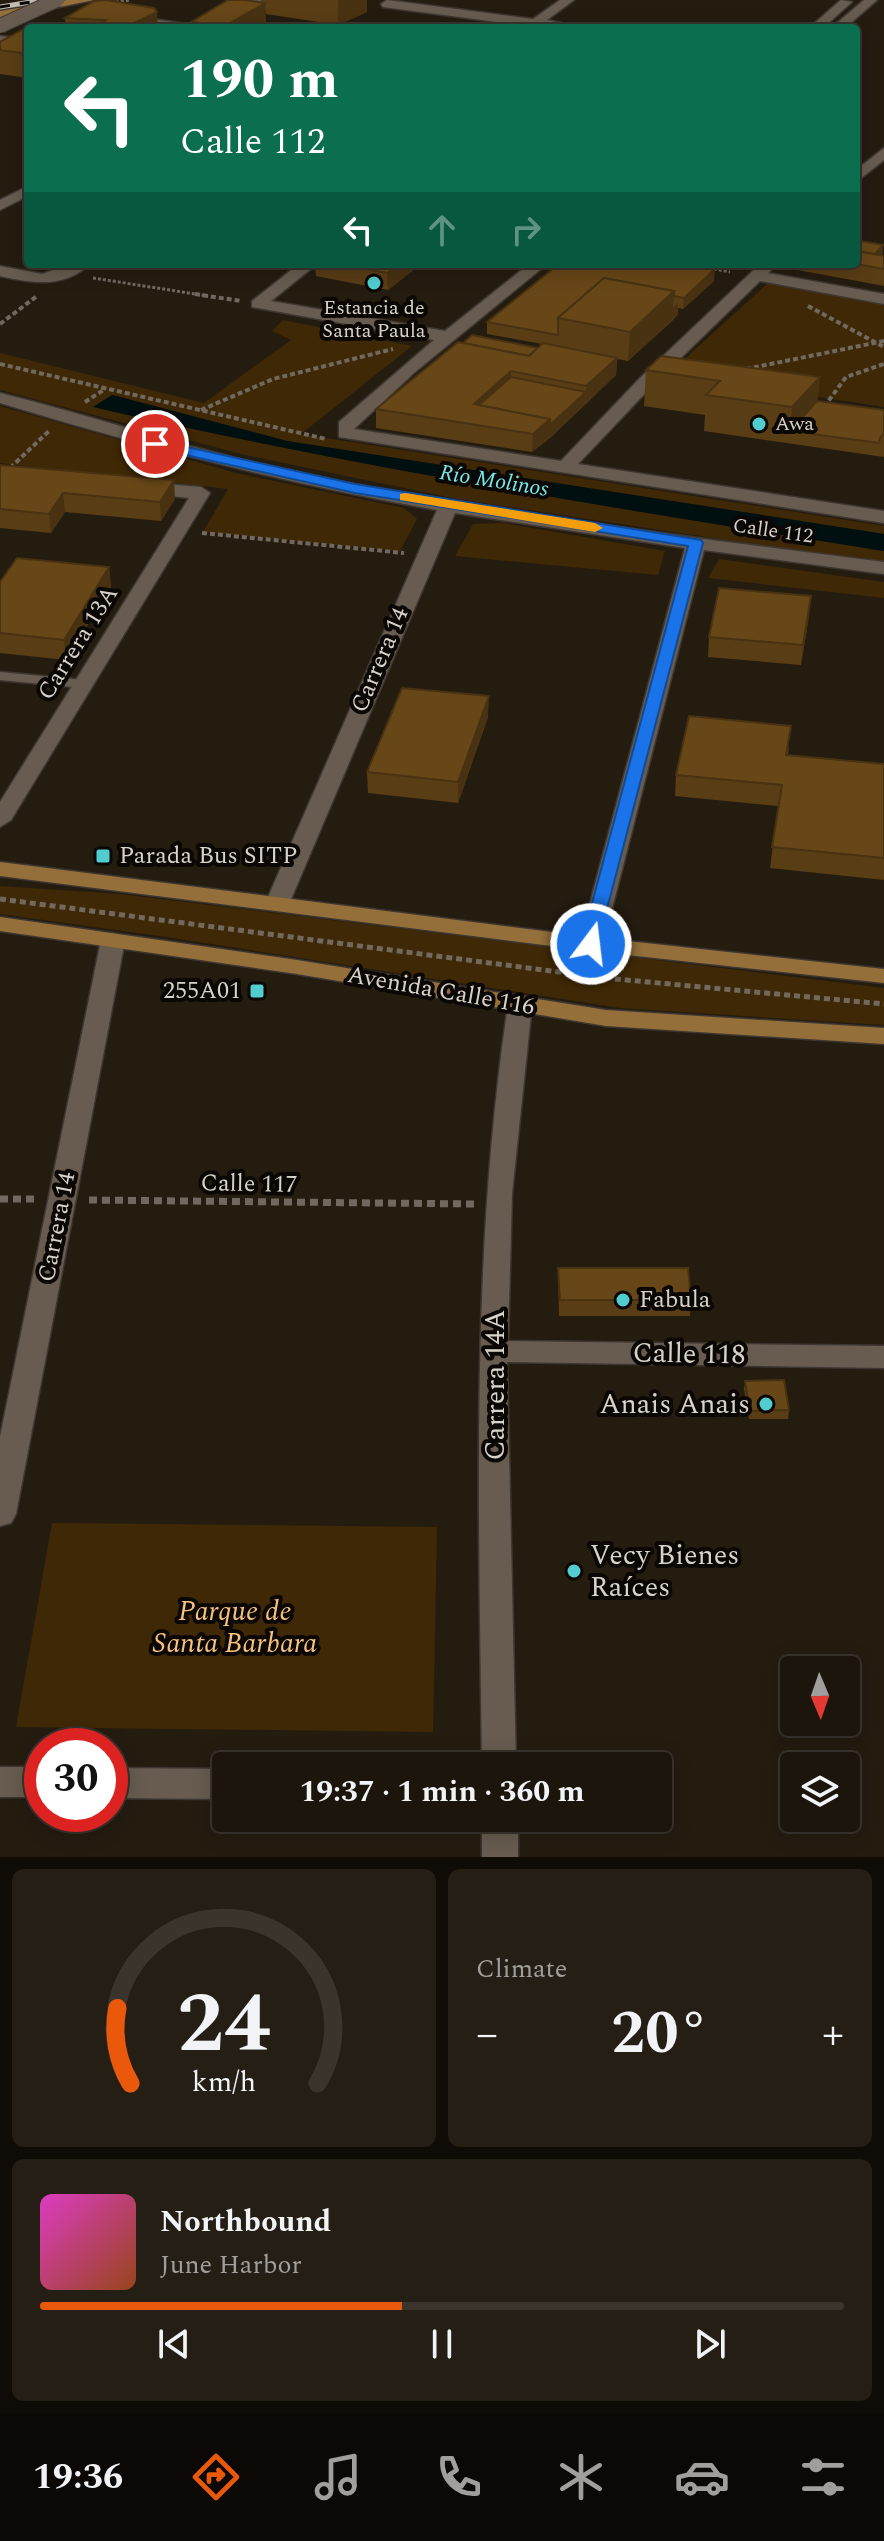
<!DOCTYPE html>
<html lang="en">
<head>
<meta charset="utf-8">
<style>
	body { margin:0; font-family:Spectral,serif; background:#251e15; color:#f1f3f6; height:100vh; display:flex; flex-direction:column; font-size:30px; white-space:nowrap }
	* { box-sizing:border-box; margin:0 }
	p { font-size:26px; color:#a09f9d }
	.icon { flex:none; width:44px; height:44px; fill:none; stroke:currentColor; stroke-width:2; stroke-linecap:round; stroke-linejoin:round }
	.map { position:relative; height:1857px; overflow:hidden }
	.side { display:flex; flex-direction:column; gap:12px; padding:12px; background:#0f0c07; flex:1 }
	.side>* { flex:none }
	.banner { position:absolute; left:24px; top:24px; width:836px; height:244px; border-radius:8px; box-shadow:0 4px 20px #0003,0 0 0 2px #3a342d; background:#0b6e4f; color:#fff; overflow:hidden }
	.needle { width:52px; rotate:178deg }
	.controls { position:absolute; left:780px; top:1656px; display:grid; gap:16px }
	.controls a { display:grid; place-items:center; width:80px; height:80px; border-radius:8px; background:#1c150c; box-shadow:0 4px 20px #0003,0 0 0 2px #3a342d; font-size:40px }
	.speed { position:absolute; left:24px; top:1728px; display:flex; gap:16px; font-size:40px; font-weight:700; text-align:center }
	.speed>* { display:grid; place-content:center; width:104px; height:104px; border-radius:50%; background:#1c150c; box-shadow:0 4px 20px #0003,0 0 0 2px #3a342d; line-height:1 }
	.speed .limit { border:12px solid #d22; background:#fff; color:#111 }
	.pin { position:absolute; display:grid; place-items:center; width:68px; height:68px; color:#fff; margin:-34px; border:4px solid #fff; border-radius:50%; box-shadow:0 2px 8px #0007 }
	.me { position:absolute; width:88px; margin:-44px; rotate:15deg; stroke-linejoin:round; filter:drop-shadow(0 0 6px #0008) }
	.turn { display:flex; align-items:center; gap:28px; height:168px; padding:0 24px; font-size:36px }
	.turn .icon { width:104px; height:104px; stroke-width:2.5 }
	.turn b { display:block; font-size:56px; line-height:68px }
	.lanes { display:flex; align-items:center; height:76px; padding:0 24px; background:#0003; justify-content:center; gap:40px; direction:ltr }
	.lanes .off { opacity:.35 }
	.big { font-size:60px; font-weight:700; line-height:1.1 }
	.side .card { flex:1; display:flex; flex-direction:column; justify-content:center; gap:12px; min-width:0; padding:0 28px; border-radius:12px; background:#251e15 }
	.side .dial { align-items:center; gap:0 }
	.dial svg { height:208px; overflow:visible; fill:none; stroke:#3a342d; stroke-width:7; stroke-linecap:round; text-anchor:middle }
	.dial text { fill:#f1f3f6; stroke:none }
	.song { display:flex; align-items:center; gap:24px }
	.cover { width:96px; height:96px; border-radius:12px; background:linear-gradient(135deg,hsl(310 70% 55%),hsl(20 70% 35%)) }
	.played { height:8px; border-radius:4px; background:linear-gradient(90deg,#ea580c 45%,#3a342d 45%) }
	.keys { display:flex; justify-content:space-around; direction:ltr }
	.heat { display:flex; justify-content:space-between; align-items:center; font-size:44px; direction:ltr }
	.side .tiles { flex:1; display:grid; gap:12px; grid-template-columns:1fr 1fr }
	.card:last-child { grid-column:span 2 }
	.trip { position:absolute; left:212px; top:1752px; width:460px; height:80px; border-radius:8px; background:#1c150c; box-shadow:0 4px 20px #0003,0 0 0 2px #3a342d; font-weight:700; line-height:80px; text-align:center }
	.menu { display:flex; height:128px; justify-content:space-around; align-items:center; background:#0b0805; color:#a09f9d }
	.menu .icon { width:56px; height:56px }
	.menu .selected { color:#ea580c }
	.menu b { font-size:36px; color:#f1f3f6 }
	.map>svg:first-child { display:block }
</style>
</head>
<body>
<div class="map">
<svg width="884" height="1857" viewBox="0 0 884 1857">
	<rect width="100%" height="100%" fill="#251c10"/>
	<!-- green -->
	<g fill="#3f2805">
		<polygon points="768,283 884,304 884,407 668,374"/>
		<path d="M283,320L412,346L301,434L884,526V534L287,441L113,395L94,407C355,467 619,509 884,551V564L457,499L241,454L0,390V353L204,403L291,340L272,331Z"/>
		<polygon points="0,406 236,473 404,508 417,519 400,551 203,532 228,489 0,463"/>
		<polygon points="504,523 665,551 658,575 455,556 473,524"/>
		<polygon points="719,559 884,582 884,598 708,578"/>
		<polygon points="0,886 120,894 884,988 884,1025 620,1008 167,937 0,914"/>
		<polygon points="52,1523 437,1527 433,1732 16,1727"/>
	</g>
	<!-- water -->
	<path fill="#000f10" d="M112,395L287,441L884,534V551C619,509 355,467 93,407Z"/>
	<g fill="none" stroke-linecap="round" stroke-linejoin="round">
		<!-- lane casing -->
		<g stroke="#3e3731" stroke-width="3">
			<g id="lane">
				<polygon points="140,17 200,26 204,28 183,28 137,21"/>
				<polygon points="0,672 84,680 91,684 84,688 0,680"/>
			</g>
		</g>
		<!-- street casing -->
		<g stroke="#3e3731" stroke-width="3">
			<g id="street">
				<polygon points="249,0 264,0 216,28 201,28"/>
				<polygon points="387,0 533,19 560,0 574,0 547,20 585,28 535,27 383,7 381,4"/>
				<polygon points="841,0 852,2 823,28 809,28"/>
				<polygon points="864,0 877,0 845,28 831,28"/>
				<polygon points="0,36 28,39 28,47 0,42"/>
				<polygon points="884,148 884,160 856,182 856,170"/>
				<polygon points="28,186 28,196 0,210 0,200"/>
				<path d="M71,264H90C64,289 31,283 0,276V266L42,274Z"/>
				<polygon points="299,264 317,264 271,301 445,331 529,264 547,264 415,372 354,429 561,461 640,378 760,264 777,264 768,273 884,294 884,304 760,281 652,386 578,464 884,511 884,523 339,437 339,422 434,340 252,307 252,301"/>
				<path d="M0,393C102,418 201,453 304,474C495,514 690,537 884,562V574L704,550L603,944L591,951L579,944L685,548L455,513L289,904L277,911L265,904L437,510C289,484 144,447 0,403Z"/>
				<polygon points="142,482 201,487 210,493 11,820 0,827 0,802 189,498 136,492 136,484"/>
				<polygon points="113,933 125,940 16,1514 11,1523 0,1526 0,1437 101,940"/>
				<path d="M520,997L532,1005L512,1194L508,1341L884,1346V1368L507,1362L516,1766H482C479,1511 470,1258 508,1005Z"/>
				<rect x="0" y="1767" width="42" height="30"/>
				<polygon points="110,1768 226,1769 226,1799 110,1798"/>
				<rect x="482" y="1818" width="36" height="39"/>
			</g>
		</g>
		<!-- primary casing -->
		<g stroke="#3e3731" stroke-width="3">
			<g id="primary">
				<polygon points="67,0 94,0 0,19 0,11"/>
				<polygon points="0,862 591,937 884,969 884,983 591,951 0,876"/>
				<polygon points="0,917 297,960 606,1010 884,1028 884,1044 606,1026 297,974 0,931"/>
			</g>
		</g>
		<!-- path-far3 -->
		<g stroke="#71695f" stroke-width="3" stroke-dasharray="3 2" stroke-linecap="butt">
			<polyline points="111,3 130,0"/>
			<polyline points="709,268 730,272"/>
			<polyline points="93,278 208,296"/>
		</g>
		<!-- path-far2 -->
		<g stroke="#71695f" stroke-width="4" stroke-dasharray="5 3" stroke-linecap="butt">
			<polyline points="195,294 241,301"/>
			<polyline points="808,306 884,347"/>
			<polyline points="0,324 37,296"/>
			<polyline points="0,364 326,439"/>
			<polyline points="746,369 884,341"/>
			<polyline points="85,402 105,389"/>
			<polyline points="824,407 846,377 884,364"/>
			<polyline points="201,410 273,379 393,349"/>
			<polyline points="10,468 49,431"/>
			<polyline points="202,533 404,553"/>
		</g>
		<!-- path-far1 -->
		<polyline stroke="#71695f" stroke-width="5" stroke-dasharray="6 4" stroke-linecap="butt" points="0,899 605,978 884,1004"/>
		<!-- path -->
		<g stroke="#71695f" stroke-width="7" stroke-dasharray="8 5" stroke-linecap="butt">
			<polyline points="0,1199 35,1199"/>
			<polyline points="89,1200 475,1204"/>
		</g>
		<!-- lane -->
		<use href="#lane" fill="#675c4f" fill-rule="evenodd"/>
		<!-- street -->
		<use href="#street" fill="#675c4f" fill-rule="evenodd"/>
		<!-- primary -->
		<use href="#primary" fill="#946f39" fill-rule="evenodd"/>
		<!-- rail casing -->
		<g stroke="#c2bcb4" stroke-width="5">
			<polyline id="rail" points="0,7 43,0"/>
		</g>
		<!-- rail -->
		<use href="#rail" stroke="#0b0704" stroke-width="3" stroke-dasharray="10" stroke-linecap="butt"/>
		<!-- secondary-bridge casing -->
		<g stroke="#3e3731" stroke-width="16" stroke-linecap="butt">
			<polyline id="secondary-bridge" points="0,26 57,0"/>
		</g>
		<!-- secondary-bridge -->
		<use href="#secondary-bridge" stroke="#675c4f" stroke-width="14"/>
	</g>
	<!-- wall -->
	<g fill="#593d15">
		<polygon points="261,0 367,0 367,12 338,25 266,14 265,9 266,28 191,28 191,22 262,2"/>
		<polygon points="94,1 158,28 66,28 65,18"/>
		<polygon points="28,28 28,78 0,74 0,42"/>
		<polygon points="883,245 882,256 884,256 884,286 787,268 787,264 856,264"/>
		<polygon points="315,264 421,264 388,290 316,276"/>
		<polygon points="559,264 647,264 647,265 714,281 683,309 678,308 678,314 673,320 628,361 617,359 616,375 550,438 532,452 376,428 376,409 463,343 538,348 542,344 487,334 487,322"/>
		<polygon points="646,370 820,377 817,401 884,410 884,457 704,431 705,415 644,406"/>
		<polygon points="0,465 175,499 161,521 65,512 51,533 0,528"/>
		<polygon points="109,567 111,587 66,660 0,653 0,582"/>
		<polygon points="809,616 801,665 708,657 709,637"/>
		<polygon points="488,717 458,803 368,793 367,772"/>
		<polygon points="789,747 788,755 884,764 884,880 770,868 778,806 675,796 676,775"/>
		<polygon points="558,1268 691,1300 690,1316 559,1316"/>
		<polygon points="745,1381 789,1410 788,1419 749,1419 744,1389"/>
	</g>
	<!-- shaded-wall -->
	<g fill="#483211">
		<polygon points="338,0 367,0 367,12 338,25"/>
		<polygon points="265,3 266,28 225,28 225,26"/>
		<polygon points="157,12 158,28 126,28 126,27"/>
		<polygon points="883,245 882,257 870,259"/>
		<polygon points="399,264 421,264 388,290 387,273"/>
		<polygon points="715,269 714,281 683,309 684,298"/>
		<polygon points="674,291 673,308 678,302 678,314 628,361 630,332"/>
		<polygon points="617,358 616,375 586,404 586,386"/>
		<polygon points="511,371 511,389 485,412 474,404"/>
		<polygon points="820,377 816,413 790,431 792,407"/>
		<polygon points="586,392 585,404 550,438 550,425"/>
		<polygon points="550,419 550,438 532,452 533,434"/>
		<polygon points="174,480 175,499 161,521 160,502"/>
		<polygon points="63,493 65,512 51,533 49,514"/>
		<polygon points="109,567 111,587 66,660 64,640"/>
		<polygon points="811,596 809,616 801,665 803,645"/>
		<polygon points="489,696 488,717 458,803 458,782"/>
	</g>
	<!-- building -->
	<g fill="#674718" stroke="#483211" stroke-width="2">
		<polygon points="106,0 154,8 157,12 126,27 101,23 106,20 65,18 94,1"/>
		<polygon points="228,0 245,0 265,3 225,26 191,22"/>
		<polygon points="27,27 30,28 28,28 28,54 0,50 0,42"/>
		<polygon points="856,240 883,245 875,254 856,251"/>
		<polygon points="856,251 884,256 884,269 856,264"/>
		<polygon points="339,264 399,264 387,273"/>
		<polygon points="559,264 640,264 659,267 662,264 686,264 715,269 684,298 674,296 674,291 604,278 558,318 558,335 487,322"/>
		<polygon points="604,278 674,291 630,332 558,318"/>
		<polygon points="472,335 538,348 529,356 463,343"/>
		<polygon points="458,342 529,356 543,343 617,358 586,386 511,371 474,404 550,419 533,434 376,409"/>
		<polygon points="661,356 820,377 792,407 706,395 720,381 646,370"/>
		<polygon points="511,377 586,392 550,425 550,419 479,405"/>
		<polygon points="817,401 884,410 884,433 880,438 879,443 790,431"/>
		<polygon points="0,465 174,480 160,502 63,493 49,514 0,509"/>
		<polygon points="17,558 109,567 64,640 0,633 0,582"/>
		<polygon points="719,588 811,596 803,645 709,637"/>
		<polygon points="402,688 489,696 458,782 367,772"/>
		<polygon points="689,716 791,726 786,755 884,764 884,858 772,847 782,785 676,775"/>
		<polygon points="558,1268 688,1268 691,1300 560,1300"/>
		<polygon points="784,1380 789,1410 750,1411 745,1381"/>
	</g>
	<!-- route -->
	<polygon fill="#1a73e8" stroke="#114b97" stroke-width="2" points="155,440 355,484 701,540 703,543 597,947 591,949 581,944 688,546 355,493 150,447 148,444"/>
	<!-- slow -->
	<polygon fill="#f59e0b" points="405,493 595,523 603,528 595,532 400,500 400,494"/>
	<!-- markers -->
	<g fill="#52cdcf" stroke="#0b0704" stroke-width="3">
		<circle cx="374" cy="283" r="8"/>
		<circle cx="759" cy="424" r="8"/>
		<rect x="95" y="848" width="16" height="16" rx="4"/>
		<rect x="249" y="983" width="16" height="16" rx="4"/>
		<circle cx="623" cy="1300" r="8"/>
		<circle cx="766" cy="1404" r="8"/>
		<circle cx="574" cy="1571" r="8"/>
	</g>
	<g text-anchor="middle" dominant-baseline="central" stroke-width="8" stroke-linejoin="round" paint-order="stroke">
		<!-- far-poi labels -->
		<g font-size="20" fill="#d8d2ca" stroke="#0b0704">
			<text x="374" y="308">Estancia de<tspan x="374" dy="23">Santa Paula</tspan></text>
			<text x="775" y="424" text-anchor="start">Awa</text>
		</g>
		<!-- far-street labels -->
		<g font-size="20" fill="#d8d2ca" stroke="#0b0704">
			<text transform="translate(773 531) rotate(8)">Calle 112</text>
		</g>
		<!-- far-water labels -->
		<g font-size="22" font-style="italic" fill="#74e9eb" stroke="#0b0704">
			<text transform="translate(494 481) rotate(9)">Río Molinos</text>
		</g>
		<!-- street labels -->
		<g font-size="24" fill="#d8d2ca" stroke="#0b0704">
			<text transform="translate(78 643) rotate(-58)">Carrera 13A</text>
			<text transform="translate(380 660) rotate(-67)">Carrera 14</text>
			<text transform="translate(441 991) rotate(10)">Avenida Calle 116</text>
			<text transform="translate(249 1184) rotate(1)">Calle 117</text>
			<text transform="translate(57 1227) rotate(-79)">Carrera 14</text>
		</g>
		<!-- poi labels -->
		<g font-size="24" fill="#d8d2ca" stroke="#0b0704" text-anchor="start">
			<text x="119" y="856">Parada Bus SITP</text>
			<text x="241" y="991" text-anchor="end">255A01</text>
			<text x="639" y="1300">Fabula</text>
		</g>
		<!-- near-street labels -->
		<g font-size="28" fill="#d8d2ca" stroke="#0b0704">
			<text transform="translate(689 1354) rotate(1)">Calle 118</text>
			<text transform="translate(495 1385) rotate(-90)">Carrera 14A</text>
		</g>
		<!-- near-poi labels -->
		<g font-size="28" fill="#d8d2ca" stroke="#0b0704" text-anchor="end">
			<text x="750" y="1404">Anais Anais</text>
			<text x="590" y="1555" text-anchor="start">Vecy Bienes<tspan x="590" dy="32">Raíces</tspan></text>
		</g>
		<!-- near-park labels -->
		<g font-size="28" font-style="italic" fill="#f7c27d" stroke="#0b0704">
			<text x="235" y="1611">Parque de<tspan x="235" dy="32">Santa Barbara</tspan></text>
		</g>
	</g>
</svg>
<div class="controls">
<a><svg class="needle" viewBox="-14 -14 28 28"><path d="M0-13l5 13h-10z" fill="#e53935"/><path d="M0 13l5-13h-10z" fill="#a09f9d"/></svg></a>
<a><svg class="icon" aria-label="layers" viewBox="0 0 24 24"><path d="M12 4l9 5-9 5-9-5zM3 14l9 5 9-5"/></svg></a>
</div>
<div class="speed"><div class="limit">30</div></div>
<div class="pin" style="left:155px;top:444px;background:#d93025"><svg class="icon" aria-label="arrive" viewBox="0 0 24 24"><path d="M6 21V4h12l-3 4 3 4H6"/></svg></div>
<svg class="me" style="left:591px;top:944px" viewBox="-20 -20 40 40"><circle r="17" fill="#1a73e8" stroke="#fff" stroke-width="3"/><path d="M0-11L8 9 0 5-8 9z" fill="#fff"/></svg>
<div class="trip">19:37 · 1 min · 360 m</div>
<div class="banner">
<div class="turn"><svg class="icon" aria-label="left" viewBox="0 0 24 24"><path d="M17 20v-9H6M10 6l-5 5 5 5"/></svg><div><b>190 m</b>Calle 112</div></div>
<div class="lanes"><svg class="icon" aria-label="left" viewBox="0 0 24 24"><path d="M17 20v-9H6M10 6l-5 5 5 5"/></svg><svg class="icon off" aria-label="ahead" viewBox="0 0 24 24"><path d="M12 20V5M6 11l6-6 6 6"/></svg><svg class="icon off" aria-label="right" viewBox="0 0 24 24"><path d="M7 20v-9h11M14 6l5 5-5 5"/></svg></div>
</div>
</div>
<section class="side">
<div class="tiles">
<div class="card dial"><svg viewBox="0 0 100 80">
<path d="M14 69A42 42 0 1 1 86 69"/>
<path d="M14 69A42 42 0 0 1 9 40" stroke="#ea580c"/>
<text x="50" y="56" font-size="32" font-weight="700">24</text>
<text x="50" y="72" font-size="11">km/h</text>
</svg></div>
<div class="card"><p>Climate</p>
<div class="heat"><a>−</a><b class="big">20°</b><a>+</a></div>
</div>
<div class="card">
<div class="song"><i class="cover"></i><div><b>Northbound</b><p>June Harbor</p></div></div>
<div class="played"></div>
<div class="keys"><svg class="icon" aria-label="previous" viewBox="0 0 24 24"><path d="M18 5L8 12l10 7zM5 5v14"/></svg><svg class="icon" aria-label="pause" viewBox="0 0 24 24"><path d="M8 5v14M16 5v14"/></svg><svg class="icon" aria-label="next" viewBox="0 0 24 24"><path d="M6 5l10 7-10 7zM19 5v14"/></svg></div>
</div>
</div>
</section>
<nav class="menu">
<b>19:36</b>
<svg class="icon selected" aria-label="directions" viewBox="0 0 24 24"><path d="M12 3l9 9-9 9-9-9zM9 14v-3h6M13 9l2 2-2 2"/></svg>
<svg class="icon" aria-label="music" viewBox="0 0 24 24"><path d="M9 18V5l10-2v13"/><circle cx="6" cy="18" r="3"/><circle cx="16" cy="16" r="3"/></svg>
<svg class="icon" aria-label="phone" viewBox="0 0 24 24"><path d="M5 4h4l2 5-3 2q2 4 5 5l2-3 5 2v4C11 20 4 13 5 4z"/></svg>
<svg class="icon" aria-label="climate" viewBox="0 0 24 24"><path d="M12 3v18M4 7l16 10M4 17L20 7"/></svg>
<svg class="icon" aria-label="car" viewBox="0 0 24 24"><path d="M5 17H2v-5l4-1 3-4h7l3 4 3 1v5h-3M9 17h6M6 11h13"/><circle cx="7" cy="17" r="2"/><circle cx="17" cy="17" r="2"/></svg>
<svg class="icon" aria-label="filters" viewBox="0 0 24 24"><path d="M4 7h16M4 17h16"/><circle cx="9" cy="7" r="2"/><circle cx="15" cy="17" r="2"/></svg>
</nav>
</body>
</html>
